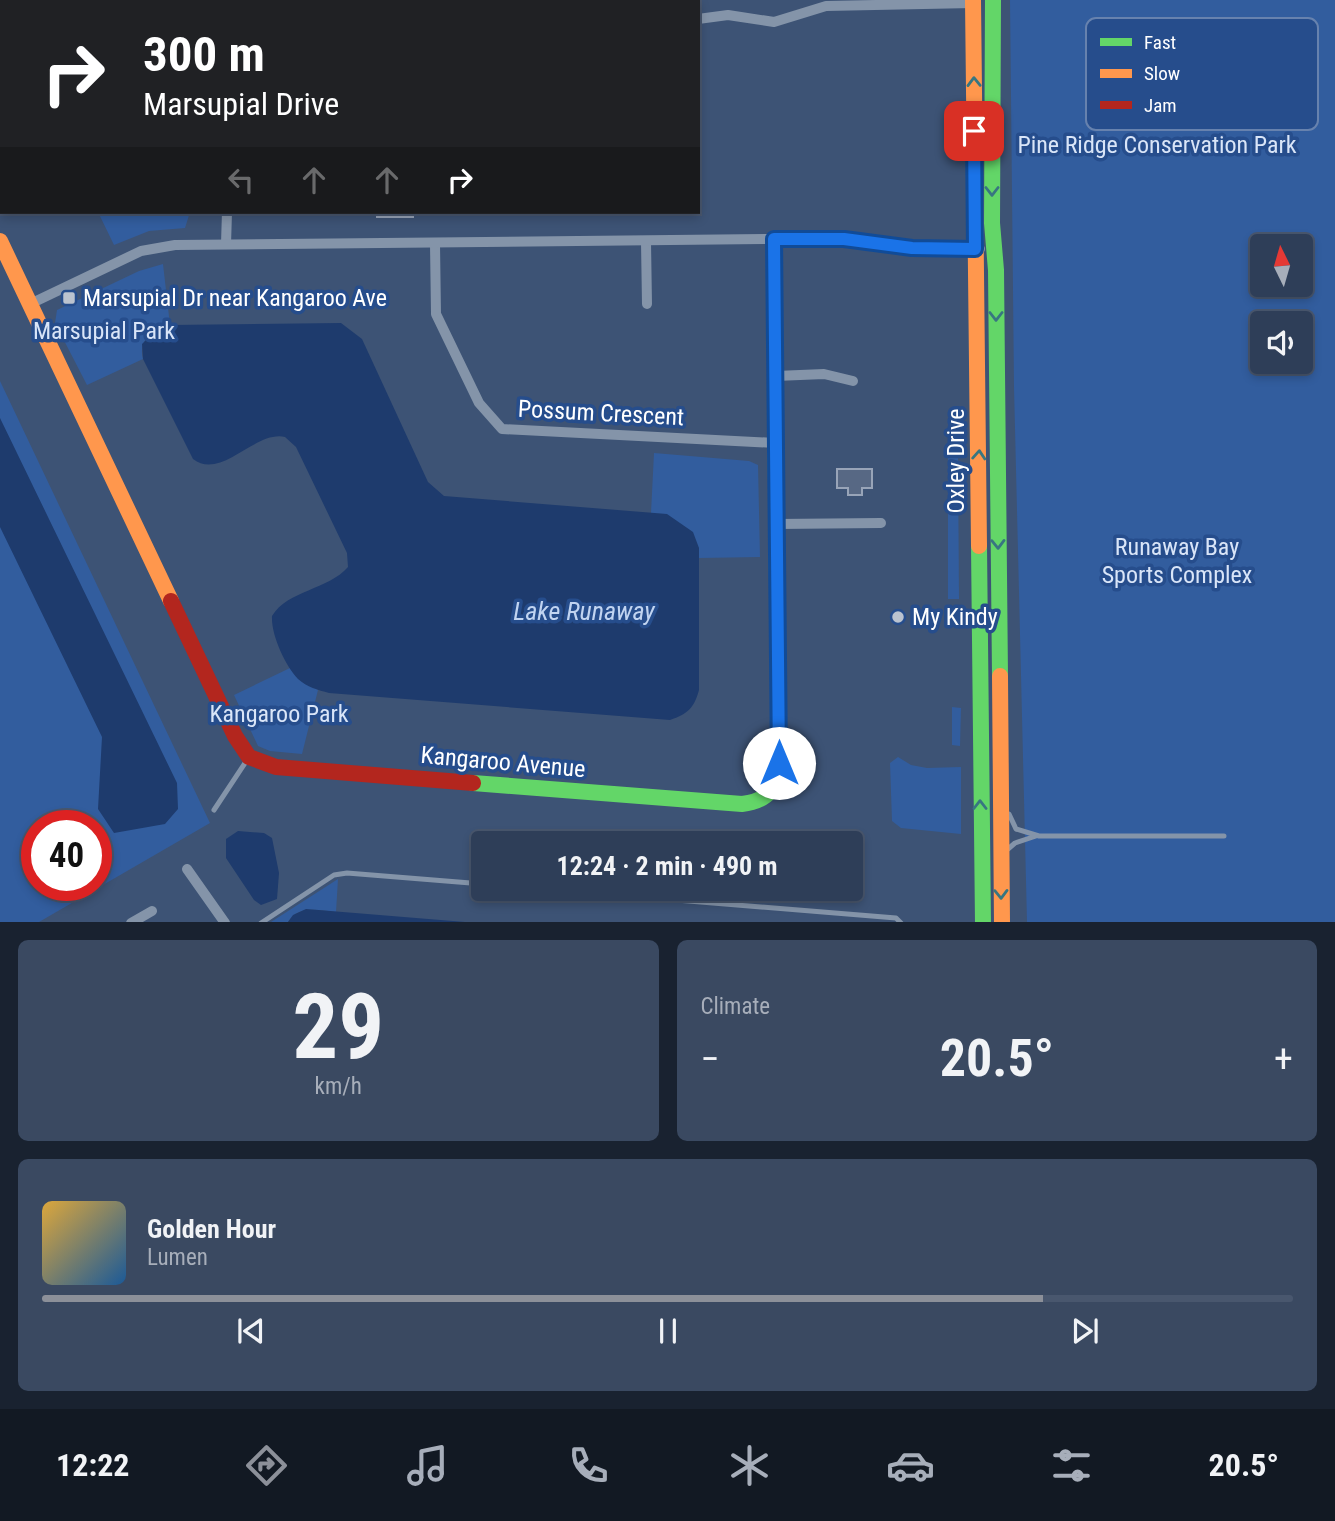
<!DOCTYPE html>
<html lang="en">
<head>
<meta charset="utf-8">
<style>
	body { margin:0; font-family:"Roboto Condensed",sans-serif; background:#3a4961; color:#f1f3f6; height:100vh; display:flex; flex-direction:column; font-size:26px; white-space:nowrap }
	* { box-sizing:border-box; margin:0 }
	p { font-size:23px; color:#a7aeba }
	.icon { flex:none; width:38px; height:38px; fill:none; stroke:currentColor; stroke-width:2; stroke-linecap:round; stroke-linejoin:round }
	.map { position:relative; height:922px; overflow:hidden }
	.side { display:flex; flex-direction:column; gap:18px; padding:18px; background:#192230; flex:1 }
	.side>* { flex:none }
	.hud { position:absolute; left:0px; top:0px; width:700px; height:214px; box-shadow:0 4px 10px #0003,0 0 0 2px #49576e; background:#202124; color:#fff; overflow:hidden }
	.needle { width:46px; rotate:355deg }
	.fabs { position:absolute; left:1250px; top:234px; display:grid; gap:14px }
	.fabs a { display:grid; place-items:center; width:63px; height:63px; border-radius:7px; background:#2e3e58; box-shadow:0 4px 10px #0003,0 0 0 2px #49576e; font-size:35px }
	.speed { position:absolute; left:21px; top:810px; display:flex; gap:14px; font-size:35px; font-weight:700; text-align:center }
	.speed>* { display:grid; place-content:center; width:91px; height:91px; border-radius:50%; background:#2e3e58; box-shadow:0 4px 10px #0003,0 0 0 2px #49576e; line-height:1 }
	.speed .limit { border:10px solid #d22; background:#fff; color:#111 }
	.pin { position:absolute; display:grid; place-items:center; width:60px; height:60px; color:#fff; margin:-30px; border-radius:14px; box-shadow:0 4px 10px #0006 }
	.me { position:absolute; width:77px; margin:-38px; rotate:0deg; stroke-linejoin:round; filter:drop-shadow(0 0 5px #0008) }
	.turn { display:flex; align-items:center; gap:24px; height:147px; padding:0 28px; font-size:32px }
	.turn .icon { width:91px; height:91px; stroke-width:2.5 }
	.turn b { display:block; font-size:49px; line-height:60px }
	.lanes { display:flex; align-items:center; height:66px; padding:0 28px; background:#0003; justify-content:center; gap:35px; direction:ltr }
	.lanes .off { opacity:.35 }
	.big { font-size:52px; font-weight:700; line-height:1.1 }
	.side .tile { flex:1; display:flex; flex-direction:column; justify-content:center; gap:10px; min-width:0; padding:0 24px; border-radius:10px; background:#3a4961 }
	.side .dial { align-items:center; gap:0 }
	.dial b { font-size:91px; line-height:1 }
	.song { display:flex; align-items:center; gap:21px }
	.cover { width:84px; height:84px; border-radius:10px; background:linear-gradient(135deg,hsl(40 70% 55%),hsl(210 70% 35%)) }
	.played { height:7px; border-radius:4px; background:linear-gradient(90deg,#8c9099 80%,#49576e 80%) }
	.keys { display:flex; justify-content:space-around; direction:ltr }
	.heat { display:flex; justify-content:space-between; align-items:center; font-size:38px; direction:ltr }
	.side .tiles { flex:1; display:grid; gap:18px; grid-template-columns:1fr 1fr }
	.tile:last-child { grid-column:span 2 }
	.trip { position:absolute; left:471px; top:831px; width:392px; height:70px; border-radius:7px; background:#2e3e58; box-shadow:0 4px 10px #0003,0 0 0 2px #49576e; font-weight:700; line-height:70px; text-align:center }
	.tabs { display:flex; height:112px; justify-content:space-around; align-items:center; background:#121923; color:#a7aeba }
	.tabs .icon { width:49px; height:49px }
	.tabs .active { color:#8c9099 }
	.tabs b { font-size:32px; color:#f1f3f6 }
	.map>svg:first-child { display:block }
</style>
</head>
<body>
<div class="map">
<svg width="1335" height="923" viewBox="0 0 1335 923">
	<rect width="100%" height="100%" fill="#3d5375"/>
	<!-- green -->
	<g fill="#325d9e" fill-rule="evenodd">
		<path d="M1010,0H1335V922H1027L1014,387ZM1262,247H1300V285H1262ZM1262,324H1300V362H1262Z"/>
		<polygon points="98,212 190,212 185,228 149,231 114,245"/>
		<path d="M163,264L170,325C153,333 138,338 143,359L87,385L55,323L57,310L139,271Z"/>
		<path d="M0,381L210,823L39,922H0ZM37,826H96V886H37Z"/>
		<polygon points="654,453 749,461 758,465 760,557 699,558 699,548 651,513"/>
		<polygon points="948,456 958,457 959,599 948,599"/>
		<polygon points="290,668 299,679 318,690 302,754 270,751 258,746 234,695"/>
		<polygon points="952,707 961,708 960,746 952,745"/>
		<polygon points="898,757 911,765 927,768 961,767 961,834 901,828 892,821 890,763"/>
		<path d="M338,879L336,912C318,910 298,905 288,922H271Z"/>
	</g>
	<!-- water -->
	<g fill="#1e3b6d">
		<path d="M341,323L362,339L428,482L444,496L667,514L693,532L699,548V690C694,708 688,714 670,720L329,693C318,690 307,687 298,679C285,665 271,635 272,616C288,590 328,590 348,567L347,553L296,447L285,437C255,430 221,481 193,459L143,359L142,344L153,333L170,325Z"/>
		<polygon points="0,418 177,783 178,809 165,824 114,833 98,809 102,737 0,527"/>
		<polygon points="238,831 264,833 272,838 279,873 277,899 261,905 254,900 226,858 226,839"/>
		<polygon points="306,909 465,922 288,922 293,915"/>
	</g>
	<!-- building -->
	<g fill="#576884" stroke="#98a4b8" stroke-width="2">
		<rect x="377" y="212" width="36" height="5"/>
		<polygon points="837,469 872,469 872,488 862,488 862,495 848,495 848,488 837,488"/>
	</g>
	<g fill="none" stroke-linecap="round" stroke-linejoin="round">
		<!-- lane -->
		<g stroke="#8494a9" stroke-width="5">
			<polyline points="239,0 241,2"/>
			<polyline points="257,2 258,0"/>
			<polyline points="214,810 247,760"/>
			<polyline points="1009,814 1016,829 1039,836 1224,836"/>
			<polyline points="1008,849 1015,843 1036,836"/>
			<polyline points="543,889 896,918 901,923"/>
			<polyline points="261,923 334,875 347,873 483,884"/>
		</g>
		<!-- street -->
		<g stroke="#8494a9" stroke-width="10">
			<polyline points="520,2 545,2"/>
			<polyline points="1,7 1,0"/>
			<polyline points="698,19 728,15 774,22 826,6 973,3"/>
			<polyline points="646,242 647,304"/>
			<polyline points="226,244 227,212"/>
			<polyline points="435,244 436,314 479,403 502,429 776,443"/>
			<polyline points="30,304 141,251 175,245 774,239 844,239 912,248 980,249"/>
			<polyline points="776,376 824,374 853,381"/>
			<polyline points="777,524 881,523"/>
			<polyline points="187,869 225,923"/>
			<polyline points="131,923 152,911"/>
		</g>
		<!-- fast -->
		<g stroke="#63d668" stroke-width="16">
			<polyline points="993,0 992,223 996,270 1000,676"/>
			<polyline points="979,546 983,923"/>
			<path d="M473,783L742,804C762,802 774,793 779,774L775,384"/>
		</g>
		<!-- slow -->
		<g stroke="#ff974d" stroke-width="16">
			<polyline points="973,0 979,546"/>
			<polyline points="0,241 171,601"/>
			<polyline points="1000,676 1002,923"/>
		</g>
		<!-- jam -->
		<g stroke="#b3261e" stroke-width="16">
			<polyline points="774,239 775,384"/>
			<polyline points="171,601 235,736 249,757 276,767 473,783"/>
		</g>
	</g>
	<!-- one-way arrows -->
	<defs><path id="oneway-chevron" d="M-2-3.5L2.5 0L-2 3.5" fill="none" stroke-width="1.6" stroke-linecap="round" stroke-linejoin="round" transform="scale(1.75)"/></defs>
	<g stroke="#387681">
		<use href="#oneway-chevron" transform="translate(974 82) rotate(-91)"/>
		<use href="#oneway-chevron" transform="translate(992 191) rotate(90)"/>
		<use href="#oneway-chevron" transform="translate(996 316) rotate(90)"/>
		<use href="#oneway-chevron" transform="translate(979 455) rotate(-86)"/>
		<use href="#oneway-chevron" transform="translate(998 544) rotate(89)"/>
		<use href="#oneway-chevron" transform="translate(980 805) rotate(-90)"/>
		<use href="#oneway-chevron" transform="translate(1001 894) rotate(89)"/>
	</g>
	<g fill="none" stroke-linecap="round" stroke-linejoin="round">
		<!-- route casing -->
		<g stroke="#114b97" stroke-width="18">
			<polyline id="route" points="779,763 774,239 844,239 912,248 975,249 974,131"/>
		</g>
		<!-- route -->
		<use href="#route" stroke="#1a73e8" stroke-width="12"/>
	</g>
	<!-- markers -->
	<g fill="#bbc3cf" stroke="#264d8c" stroke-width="2.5">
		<rect x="62" y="291" width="14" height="14" rx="3.5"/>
		<circle cx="898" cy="617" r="7"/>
	</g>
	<g text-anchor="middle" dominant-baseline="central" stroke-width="7" stroke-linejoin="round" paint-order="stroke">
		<!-- park labels -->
		<g font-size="24" fill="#d9e5f8" stroke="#264d8c">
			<text x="1157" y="145">Pine Ridge Conservation Park</text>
			<text x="104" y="331">Marsupial Park</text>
			<text x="1177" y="547">Runaway Bay<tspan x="1177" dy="28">Sports Complex</tspan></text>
			<text x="279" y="714">Kangaroo Park</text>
		</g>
		<!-- poi labels -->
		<g font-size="24" fill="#fff" stroke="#264d8c" text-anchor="start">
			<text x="83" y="298">Marsupial Dr near Kangaroo Ave</text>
			<text x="912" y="617">My Kindy</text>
		</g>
		<!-- street labels -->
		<g font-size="24" fill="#fff" stroke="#264d8c">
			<text transform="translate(601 413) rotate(3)">Possum Crescent</text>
			<text transform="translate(956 461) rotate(-90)">Oxley Drive</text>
			<text transform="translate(503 762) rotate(5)">Kangaroo Avenue</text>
		</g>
		<!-- water labels -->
		<g font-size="26" font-style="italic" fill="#c1d4f1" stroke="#264d8c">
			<text x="584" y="611">Lake Runaway</text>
		</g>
	</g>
	<!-- legend -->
	<rect x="1086" y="18" width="232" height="112" rx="10" fill="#264d8c" stroke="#6782ae" stroke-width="2"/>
	<rect x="1100" y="38" width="32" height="8" fill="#63d668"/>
	<rect x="1100" y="69" width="32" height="9" fill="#ff974d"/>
	<rect x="1100" y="101" width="32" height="8" fill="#b3261e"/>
	<g font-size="19" fill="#fff">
		<text x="1144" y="49">Fast</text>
		<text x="1144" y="80">Slow</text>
		<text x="1144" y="112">Jam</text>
	</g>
</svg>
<div class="fabs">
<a><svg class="needle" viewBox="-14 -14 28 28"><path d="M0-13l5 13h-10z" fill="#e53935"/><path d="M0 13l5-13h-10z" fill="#a7aeba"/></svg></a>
<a><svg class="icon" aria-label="sound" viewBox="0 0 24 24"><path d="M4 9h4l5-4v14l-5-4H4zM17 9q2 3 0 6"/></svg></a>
</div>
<div class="speed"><div class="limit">40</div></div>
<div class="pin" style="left:974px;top:131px;background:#d93025"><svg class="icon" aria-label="arrive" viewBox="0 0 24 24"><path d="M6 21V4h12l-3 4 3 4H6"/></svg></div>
<svg class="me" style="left:779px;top:763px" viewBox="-20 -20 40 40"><circle r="19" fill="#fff"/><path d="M0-13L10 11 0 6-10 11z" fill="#1a73e8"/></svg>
<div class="trip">12:24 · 2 min · 490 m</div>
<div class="hud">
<div class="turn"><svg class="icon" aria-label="right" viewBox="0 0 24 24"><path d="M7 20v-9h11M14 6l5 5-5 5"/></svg><div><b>300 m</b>Marsupial Drive</div></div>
<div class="lanes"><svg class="icon off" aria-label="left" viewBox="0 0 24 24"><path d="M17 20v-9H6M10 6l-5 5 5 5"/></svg><svg class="icon off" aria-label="ahead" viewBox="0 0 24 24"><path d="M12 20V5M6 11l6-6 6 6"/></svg><svg class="icon off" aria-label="ahead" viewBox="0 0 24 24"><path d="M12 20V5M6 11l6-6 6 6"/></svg><svg class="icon" aria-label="right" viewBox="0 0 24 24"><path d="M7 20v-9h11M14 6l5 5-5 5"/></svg></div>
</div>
</div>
<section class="side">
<div class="tiles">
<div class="tile dial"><b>29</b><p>km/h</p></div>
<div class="tile"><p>Climate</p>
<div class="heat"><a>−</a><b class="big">20.5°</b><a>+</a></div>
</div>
<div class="tile">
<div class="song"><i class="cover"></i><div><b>Golden Hour</b><p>Lumen</p></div></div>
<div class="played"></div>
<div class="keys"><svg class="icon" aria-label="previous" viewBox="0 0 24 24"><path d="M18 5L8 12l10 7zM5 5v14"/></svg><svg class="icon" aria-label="pause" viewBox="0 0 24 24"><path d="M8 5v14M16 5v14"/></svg><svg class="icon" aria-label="next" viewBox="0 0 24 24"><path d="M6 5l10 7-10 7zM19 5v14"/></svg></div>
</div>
</div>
</section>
<nav class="tabs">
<b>12:22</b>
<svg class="icon active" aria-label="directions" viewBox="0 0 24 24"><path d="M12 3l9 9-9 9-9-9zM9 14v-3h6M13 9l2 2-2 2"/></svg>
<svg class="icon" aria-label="music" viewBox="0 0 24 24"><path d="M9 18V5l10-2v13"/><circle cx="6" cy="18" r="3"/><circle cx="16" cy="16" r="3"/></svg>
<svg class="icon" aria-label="phone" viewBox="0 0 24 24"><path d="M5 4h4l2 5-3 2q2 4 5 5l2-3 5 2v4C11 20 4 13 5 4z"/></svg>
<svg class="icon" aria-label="climate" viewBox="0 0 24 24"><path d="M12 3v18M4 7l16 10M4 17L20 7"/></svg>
<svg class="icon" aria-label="car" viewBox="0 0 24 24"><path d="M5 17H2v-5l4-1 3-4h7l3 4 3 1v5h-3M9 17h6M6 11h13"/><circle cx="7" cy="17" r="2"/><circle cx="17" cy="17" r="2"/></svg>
<svg class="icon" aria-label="filters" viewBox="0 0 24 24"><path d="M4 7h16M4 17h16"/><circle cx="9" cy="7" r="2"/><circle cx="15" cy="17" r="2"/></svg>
<b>20.5°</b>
</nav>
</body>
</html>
